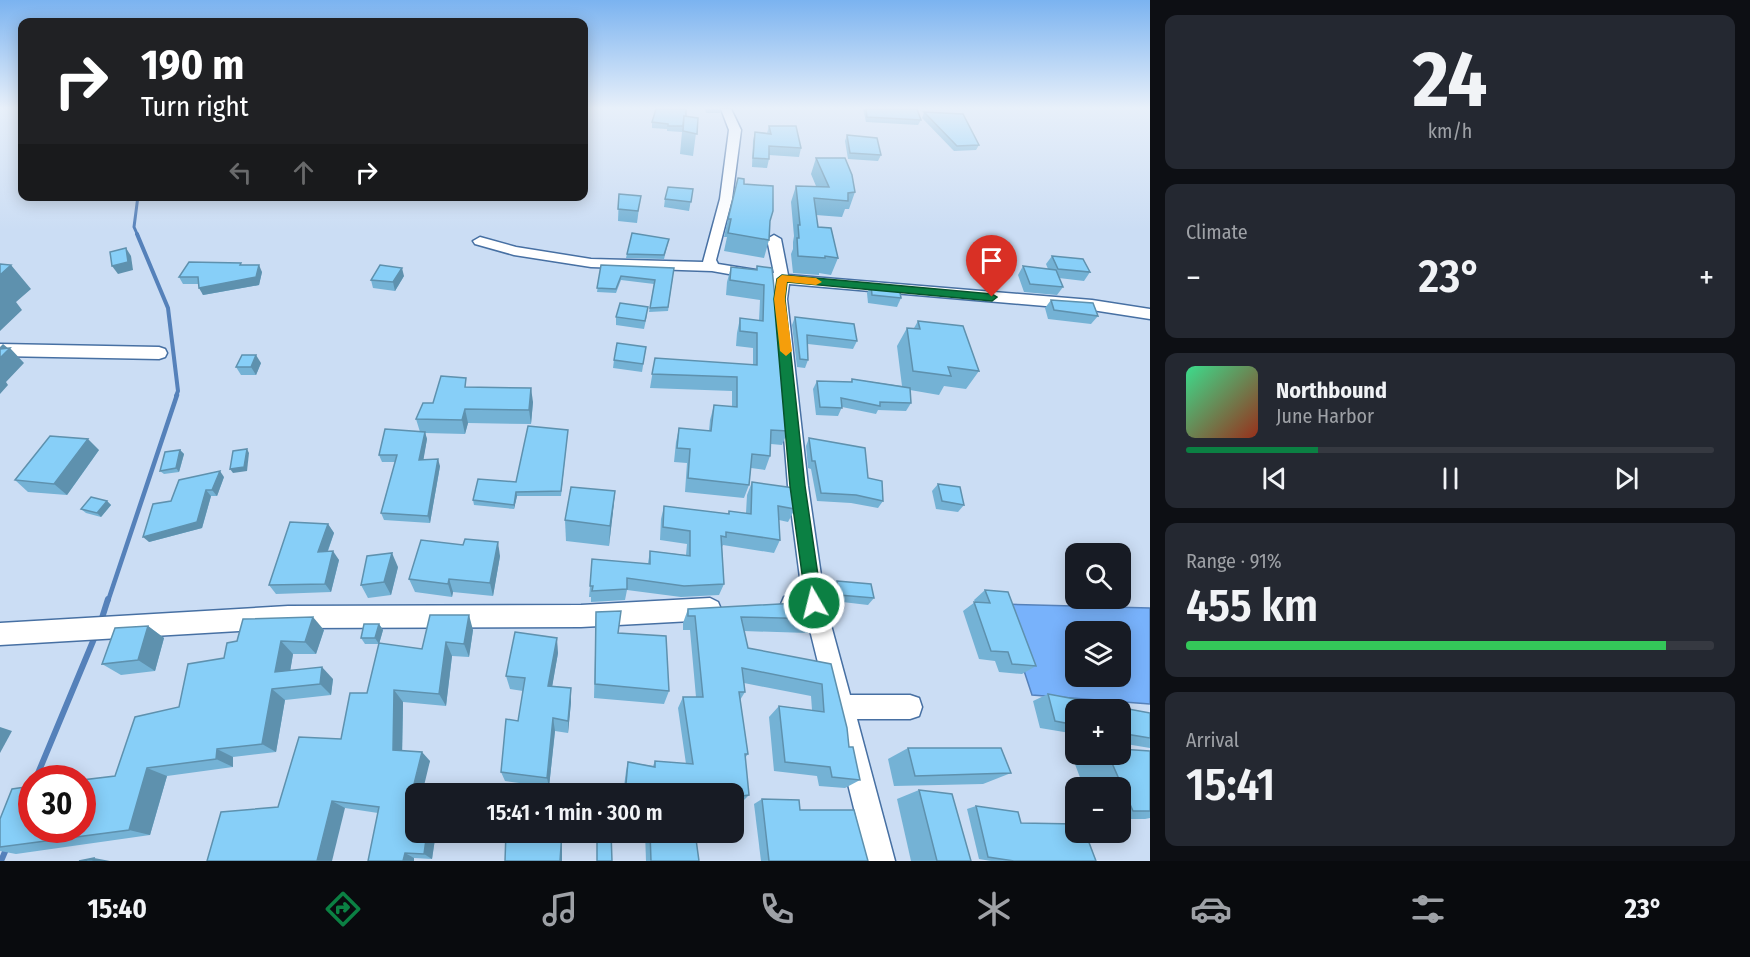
<!DOCTYPE html>
<html lang="en">
<head>
<meta charset="utf-8">
<style>
	body { margin:0; font-family:"Fira Sans Condensed",sans-serif; background:#242831; color:#f1f3f6; height:100vh; display:flex; flex-direction:column; font-size:22px; white-space:nowrap }
	* { box-sizing:border-box; margin:0 }
	p { font-size:20px; color:#9ea1a6 }
	.icon { flex:none; width:33px; height:33px; fill:none; stroke:currentColor; stroke-width:2; stroke-linecap:round; stroke-linejoin:round }
	.map { position:relative; flex:1; overflow:hidden }
	.details { display:flex; flex-direction:column; gap:15px; padding:15px; background:#0d0f14; width:600px }
	.details>* { flex:none }
	.banner { position:absolute; left:18px; top:18px; width:570px; height:183px; border-radius:12px; box-shadow:0 3px 15px #0003; background:#202124; color:#fff; overflow:hidden }
	.buttons { position:absolute; left:1065px; top:543px; display:grid; gap:12px }
	.buttons a { display:grid; place-items:center; width:66px; height:66px; border-radius:12px; background:#171b24; box-shadow:0 3px 15px #0003; font-size:30px }
	.speed { position:absolute; left:18px; top:765px; display:flex; gap:12px; font-size:30px; font-weight:700; text-align:center }
	.speed>* { display:grid; place-content:center; width:78px; height:78px; border-radius:50%; background:#171b24; box-shadow:0 3px 15px #0003; line-height:1 }
	.speed .limit { border:9px solid #d22; background:#fff; color:#111 }
	.pin { position:absolute; display:grid; place-items:center; width:51px; height:51px; color:#fff; margin:-62px -26px; border-radius:50% 50% 50% 0; rotate:-45deg; box-shadow:0 0 6px #0007 }
	.pin .icon { rotate:45deg }
	.me { position:absolute; width:66px; margin:-33px; rotate:352deg; stroke-linejoin:round; filter:drop-shadow(0 0 4px #0008) }
	.turn { display:flex; align-items:center; gap:21px; height:126px; padding:0 24px; font-size:27px }
	.turn .icon { width:78px; height:78px; stroke-width:2.5 }
	.turn b { display:block; font-size:42px; line-height:51px }
	.lanes { display:flex; align-items:center; height:57px; padding:0 24px; background:#0003; justify-content:center; gap:30px; direction:ltr }
	.lanes .off { opacity:.35 }
	.big { font-size:45px; font-weight:600; line-height:1.1 }
	.details .card { flex:1; display:flex; flex-direction:column; justify-content:center; gap:9px; min-width:0; padding:0 21px; border-radius:12px; background:#242831 }
	.details .dial { align-items:center; gap:0 }
	.dial b { font-size:78px; line-height:1 }
	.song { display:flex; align-items:center; gap:18px }
	.cover { width:72px; height:72px; border-radius:9px; background:linear-gradient(135deg,hsl(150 70% 55%),hsl(10 70% 35%)) }
	.played { height:6px; border-radius:3px; background:linear-gradient(90deg,#0b8043 25%,#363941 25%) }
	.keys { display:flex; justify-content:space-around; direction:ltr }
	.heat { display:flex; justify-content:space-between; align-items:center; font-size:33px; direction:ltr }
	.charge { height:9px; border-radius:4px; background:linear-gradient(90deg,#34c759 91%,#363941 0) }
	.trip { position:absolute; left:405px; top:783px; width:339px; height:60px; border-radius:12px; background:#171b24; box-shadow:0 3px 15px #0003; font-weight:600; line-height:60px; text-align:center }
	.dock { display:flex; height:96px; justify-content:space-around; align-items:center; background:#090b0e; color:#9ea1a6 }
	.dock .icon { width:42px; height:42px }
	.dock .selected { color:#0b8043 }
	.dock b { font-size:27px; color:#f1f3f6 }
	main { display:flex; flex:1; min-height:0 }
	.map>svg:first-child { display:block }
</style>
</head>
<body>
<main>
<div class="map">
<svg width="1150" height="861" viewBox="0 0 1150 861">
	<rect width="100%" height="100%" fill="#cbddf4"/>
	<!-- water -->
	<path fill="#78b2fb" stroke="#5581ba" stroke-width="1.5" fill-rule="evenodd" d="M1002,604L1150,608V704L1032,695ZM1076,632H1120V676H1076Z"/>
	<g fill="none" stroke-linecap="round" stroke-linejoin="round">
		<!-- stream-far3 -->
		<polyline stroke="#5581ba" stroke-width="3" points="138,236 134,227 138,196"/>
		<!-- stream-far2 -->
		<polyline stroke="#5581ba" stroke-width="4" points="137,234 168,308 178,391 176,396"/>
		<!-- stream-far1 -->
		<polyline stroke="#5581ba" stroke-width="4.5" points="108,601 177,395"/>
		<!-- stream -->
		<g stroke="#5581ba" stroke-width="6">
			<polyline points="101,621 108,599"/>
			<polyline points="36,778 96,634"/>
			<polyline points="1,861 7,847"/>
		</g>
		<!-- minor casing -->
		<g stroke="#4770a3" stroke-width="3">
			<g id="minor">
				<polygon points="721,109 731,109 741,130 732,199 716,260 718,264 774,273 767,239 774,235 781,239 788,275 1092,300 1150,309 1150,319 1092,310 789,284 787,299 808,486 825,603 850,695 910,695 919,698 922,707 919,716 910,719 857,719 895,861 867,861 806,614 792,614 784,611 781,604 784,597 802,593 788,486 773,299 774,282 712,271 591,267 514,255 475,244 473,241 480,237 516,247 591,259 703,262 720,199 729,130"/>
				<polygon points="0,344 159,347 165,349 167,353 165,357 159,359 0,356"/>
				<polygon points="710,598 718,602 721,609 718,616 710,620 581,627 288,628 0,645 0,623 288,606 581,605"/>
			</g>
		</g>
		<!-- minor -->
		<use href="#minor" fill="#fff" fill-rule="evenodd"/>
	</g>
	<!-- wall -->
	<g fill="#74b2d5">
		<polygon points="705,109 721,109 720,113 706,113"/>
		<polygon points="863,109 917,109 921,120 918,125 866,122"/>
		<polygon points="924,112 979,145 976,150 954,151 922,118"/>
		<polygon points="686,117 698,118 693,156 680,154 682,132 667,131 667,129 652,128 652,122"/>
		<polygon points="769,126 801,148 799,157 769,155 769,159 767,168 752,167 753,141 755,132 767,133"/>
		<polygon points="847,135 881,155 878,161 848,159 845,141"/>
		<polygon points="816,158 855,192 849,209 845,209 842,217 816,215 818,227 838,258 831,275 819,273 819,275 793,273 791,254 793,249 793,242 794,236 791,202 796,186 816,186 811,174"/>
		<polygon points="744,184 769,225 769,240 764,258 724,251 727,237 724,237 728,219"/>
		<polygon points="693,189 689,211 664,207 665,199"/>
		<polygon points="619,194 639,208 637,223 618,221"/>
		<polygon points="668,243 664,259 626,258 627,254"/>
		<polygon points="1052,256 1090,272 1084,281 1059,278 1063,287 1057,295 1024,292 1018,275 1023,266 1048,269 1046,264"/>
		<polygon points="243,265 262,272 259,285 203,295 199,284 183,284 179,277"/>
		<polygon points="601,265 674,268 668,311 649,312 654,284 621,280 616,293 597,292"/>
		<polygon points="757,266 772,268 788,431 782,445 771,444 770,456 765,470 751,468 749,485 744,498 685,492 687,463 674,462 676,442 679,428 709,431 710,420 714,405 732,407 732,391 650,388 655,358 753,365 753,348 736,346 737,333 740,318 759,321 760,300 726,295 727,282 731,267 756,270"/>
		<polygon points="404,276 395,291 373,288 371,280"/>
		<polygon points="871,285 901,298 897,307 868,303 867,293"/>
		<polygon points="1051,300 1098,316 1091,324 1048,319 1045,308"/>
		<polygon points="647,315 644,329 616,325 616,317"/>
		<polygon points="795,317 857,341 853,349 808,344 808,360 805,368 797,367 792,325"/>
		<polygon points="918,321 979,371 966,389 944,386 939,395 910,390 911,403 906,411 878,410 876,414 842,407 838,416 816,415 813,389 817,381 851,382 852,379 902,386 897,346 907,328 914,328"/>
		<polygon points="646,347 642,372 613,368 614,360"/>
		<polygon points="261,363 256,375 241,375 236,367"/>
		<polygon points="468,387 533,402 531,424 468,423 465,434 425,433 427,439 423,460 440,466 430,523 384,520 381,513 395,462 382,462 379,455 420,432 416,419 433,403"/>
		<polygon points="568,430 561,496 517,496 514,509 474,505 473,500 516,482"/>
		<polygon points="809,438 868,478 883,501 878,508 851,503 817,501 811,469 808,468 806,446"/>
		<polygon points="99,450 67,495 28,492 15,480"/>
		<polygon points="180,450 184,454 179,472 164,474 160,471"/>
		<polygon points="224,477 217,496 211,496 202,528 149,542 171,501"/>
		<polygon points="752,482 795,509 788,522 779,520 780,540 774,553 723,545 722,547 724,584 719,595 681,597 627,590 625,600 591,602 591,597 589,597 590,586 648,563 650,551 686,555 687,544 660,540 661,519 664,506 728,514 729,511 746,513 747,495"/>
		<polygon points="938,484 964,505 958,512 936,509 932,491"/>
		<polygon points="615,491 609,546 566,541 565,520"/>
		<polygon points="107,501 111,505 101,517 86,513 81,509"/>
		<polygon points="328,524 334,533 328,551 339,560 331,592 276,594 269,585"/>
		<polygon points="500,556 493,596 453,592 452,597 415,592 409,579"/>
		<polygon points="398,567 391,595 368,598 361,585"/>
		<polygon points="837,581 874,598 868,605 834,601 832,588"/>
		<polygon points="985,590 1036,666 1022,674 999,672 995,661 979,659 963,611 975,602 974,600"/>
		<polygon points="688,609 819,619 808,633 744,631 748,648 831,664 849,747 860,780 845,788 819,786 817,776 774,771 769,717 779,706 812,710 811,696 744,683 745,692 740,700 748,754 745,758 749,795 741,803 734,803 734,794 623,794 626,771 628,762 653,766 655,761 686,764 678,708 683,697 696,697 690,630 683,630 683,623"/>
		<polygon points="596,612 618,633 669,691 664,704 594,698"/>
		<polygon points="379,624 383,630 379,644 365,644 361,638"/>
		<polygon points="148,626 164,638 155,671 121,675 102,664"/>
		<polygon points="324,630 316,654 293,654 290,671 333,679 331,695 285,700 276,752 233,757 233,767 167,776 150,835 16,854 0,851 0,819 115,776 224,658 227,643"/>
		<polygon points="473,630 469,657 452,656 446,706 403,702 402,750 430,761 416,794 416,832 436,832 432,859 414,858 368,861 378,813 345,808 278,807 341,739 367,693 422,649"/>
		<polygon points="558,653 552,686 571,688 571,702 568,733 555,731 549,787 505,781 501,772 518,721 523,691 510,689 506,676"/>
		<polygon points="1048,694 1150,713 1150,748 1120,743 1120,710 1076,710 1076,734 1040,728 1033,701"/>
		<polygon points="908,748 1011,773 983,784 894,786 888,759"/>
		<polygon points="1150,751 1150,818 1145,819 1120,819 1120,788 1084,788 1073,759 1085,754 1120,754"/>
		<polygon points="919,790 971,861 911,861 897,799"/>
		<polygon points="762,799 800,810 868,861 761,861 754,804"/>
		<polygon points="976,806 1021,823 1096,861 991,861 979,859 967,809"/>
		<polygon points="645,832 695,832 699,861 646,861"/>
	</g>
	<!-- shaded-wall -->
	<g fill="#5e91ae">
		<polygon points="126,248 131,256 133,270 118,274 112,266"/>
		<polygon points="11,265 31,289 16,302 22,310 0,331 0,275"/>
		<polygon points="259,265 262,272 259,285 203,295 199,288"/>
		<polygon points="402,268 404,276 395,291 393,282"/>
		<polygon points="3,344 9,349 10,348 24,363 6,382 8,385 0,394 0,347"/>
		<polygon points="256,355 261,363 256,375 251,367"/>
		<polygon points="531,388 533,402 531,424 529,410"/>
		<polygon points="465,409 468,423 465,434 462,420"/>
		<polygon points="425,432 427,439 422,468 419,460"/>
		<polygon points="88,439 99,450 67,495 54,484"/>
		<polygon points="247,449 249,453 247,471 233,473 230,469"/>
		<polygon points="180,450 184,454 179,472 176,468"/>
		<polygon points="438,459 440,466 430,523 428,516"/>
		<polygon points="220,471 224,477 217,496 212,490"/>
		<polygon points="206,490 211,496 202,528 149,542 143,537"/>
		<polygon points="615,491 613,512 609,546 610,526"/>
		<polygon points="516,492 517,496 514,509 514,505"/>
		<polygon points="107,501 111,505 101,517 97,513"/>
		<polygon points="328,524 334,533 324,561 318,552"/>
		<polygon points="498,542 500,556 493,596 490,583"/>
		<polygon points="333,551 339,560 331,592 325,584"/>
		<polygon points="392,553 398,567 391,595 384,582"/>
		<polygon points="449,579 453,592 452,597 448,584"/>
		<polygon points="469,615 473,630 469,657 464,644"/>
		<polygon points="313,617 324,630 316,654 305,642"/>
		<polygon points="379,624 383,630 379,644 375,638"/>
		<polygon points="148,626 164,638 155,671 138,660"/>
		<polygon points="557,638 558,653 550,699 548,686"/>
		<polygon points="281,641 293,654 288,684 275,672"/>
		<polygon points="446,642 452,656 446,706 439,694"/>
		<polygon points="322,667 333,679 331,695 320,684"/>
		<polygon points="571,688 571,702 568,733 568,721"/>
		<polygon points="272,689 285,700 276,752 262,744"/>
		<polygon points="394,690 403,702 402,759 393,750"/>
		<polygon points="553,718 555,731 549,787 547,778"/>
		<polygon points="0,727 12,731 0,753"/>
		<polygon points="217,749 233,757 233,767 216,759"/>
		<polygon points="422,752 430,761 422,794 416,794 416,800 411,796"/>
		<polygon points="147,768 167,776 150,835 129,830"/>
		<polygon points="332,801 345,808 332,861 317,861"/>
		<polygon points="416,805 416,825 412,823"/>
		<polygon points="427,832 436,832 432,859 424,854"/>
		<polygon points="562,832 562,861 560,861"/>
		<polygon points="405,853 414,858 414,861 403,861"/>
		<polygon points="94,858 110,861 93,861"/>
	</g>
	<!-- building -->
	<g fill="#87cff8" stroke="#5e91ae" stroke-width="1.5">
		<polygon points="656,109 686,109 686,117 684,116 683,126 668,126 668,124 652,122"/>
		<polygon points="866,109 917,109 921,120 867,117"/>
		<polygon points="924,112 963,114 979,145 957,146"/>
		<polygon points="684,116 698,118 697,134 683,131"/>
		<polygon points="769,126 796,126 801,148 769,146 769,159 753,158 755,132 771,134"/>
		<polygon points="847,135 877,138 881,155 850,153"/>
		<polygon points="816,158 845,158 852,175 855,192 848,193 848,201 814,198 818,227 831,228 838,258 825,256 825,258 798,256 797,238 799,238 798,225 800,225 796,186 829,187"/>
		<polygon points="738,178 744,179 744,184 773,186 773,211 770,221 769,240 728,233 731,219 728,219"/>
		<polygon points="668,187 693,189 691,202 665,199"/>
		<polygon points="619,194 641,196 638,211 618,209"/>
		<polygon points="632,233 669,239 664,255 627,254"/>
		<polygon points="126,248 128,262 112,266 110,252"/>
		<polygon points="1052,256 1083,259 1090,272 1058,269"/>
		<polygon points="189,262 241,263 240,265 259,265 256,277 199,288 198,277 179,277"/>
		<polygon points="0,264 11,265 0,275"/>
		<polygon points="380,265 402,268 393,282 371,280"/>
		<polygon points="601,265 674,268 668,307 650,308 655,280 621,276 616,289 597,288"/>
		<polygon points="757,266 772,268 788,431 771,430 770,456 752,454 749,485 688,478 690,449 677,448 679,428 711,431 714,405 737,407 737,377 652,374 655,358 757,365 757,333 740,331 740,318 763,321 764,285 730,280 731,267 757,270"/>
		<polygon points="1023,266 1056,270 1063,287 1030,284"/>
		<polygon points="871,285 899,287 901,298 872,295"/>
		<polygon points="1051,300 1093,303 1098,316 1054,310"/>
		<polygon points="620,303 648,307 645,321 616,317"/>
		<polygon points="795,317 854,324 857,341 807,335 808,360 800,359"/>
		<polygon points="918,321 963,326 979,371 948,367 951,376 913,371 907,328 920,329"/>
		<polygon points="617,343 646,347 643,364 614,360"/>
		<polygon points="10,348 0,358 0,349"/>
		<polygon points="242,355 256,355 251,367 236,367"/>
		<polygon points="441,376 466,378 465,387 531,388 529,410 465,409 462,420 416,419 423,403 433,403"/>
		<polygon points="852,379 910,388 911,403 880,402 880,406 841,398 842,408 820,407 817,381 852,382"/>
		<polygon points="528,426 568,430 561,491 516,492 514,505 473,500 478,479 516,482"/>
		<polygon points="385,429 425,432 419,460 438,459 428,516 381,513 397,455 379,455"/>
		<polygon points="50,436 88,439 54,484 15,480"/>
		<polygon points="809,438 865,448 868,478 882,481 883,501 856,495 821,493 815,461 812,461"/>
		<polygon points="247,449 244,467 230,469 233,451"/>
		<polygon points="180,450 176,468 160,471 165,452"/>
		<polygon points="220,471 212,490 206,490 197,522 143,537 153,504 171,501 179,480"/>
		<polygon points="752,482 794,488 795,509 778,506 780,540 726,532 726,537 721,536 724,584 684,586 627,578 627,589 592,591 593,586 590,586 592,559 650,564 650,551 690,556 690,531 663,527 664,506 729,514 729,511 751,514"/>
		<polygon points="938,484 960,487 964,505 942,501"/>
		<polygon points="571,487 615,491 610,526 565,520"/>
		<polygon points="91,497 107,501 97,513 81,509"/>
		<polygon points="290,522 328,524 318,552 333,551 325,584 269,585"/>
		<polygon points="465,539 498,542 490,583 449,579 448,584 409,579 421,540 463,545"/>
		<polygon points="392,553 384,582 361,585 367,556"/>
		<polygon points="837,581 871,584 874,598 839,595"/>
		<polygon points="985,590 1008,592 1036,666 1012,664 1008,652 991,651 974,602 990,603"/>
		<polygon points="815,602 819,619 741,617 748,648 831,664 847,728 849,747 853,747 860,780 832,777 830,767 785,762 779,706 824,712 822,684 742,668 745,692 739,692 748,754 745,754 749,795 734,797 734,794 625,794 628,762 655,767 655,761 693,764 683,697 703,697 695,616 688,616 688,609"/>
		<polygon points="621,611 618,633 666,636 669,691 595,684 596,612"/>
		<polygon points="430,615 469,615 464,644 446,642 439,694 394,690 393,750 422,752 411,796 416,796 416,805 412,823 416,823 416,832 427,832 424,854 405,853 403,861 368,861 379,807 332,801 317,861 207,861 221,812 278,807 299,737 341,739 350,693 367,693 379,643 422,649"/>
		<polygon points="313,617 305,642 281,641 275,672 322,667 320,684 272,689 262,744 217,749 216,759 147,768 129,830 0,847 0,819 12,789 32,786 32,830 82,830 82,780 115,776 135,717 179,707 188,664 224,658 227,643 237,641 243,619"/>
		<polygon points="364,624 379,624 375,638 361,638"/>
		<polygon points="148,626 138,660 102,664 115,628"/>
		<polygon points="515,632 557,638 548,686 571,688 568,721 553,718 547,778 501,772 506,719 518,721 525,678 506,676"/>
		<polygon points="1048,694 1150,713 1150,738 1120,733 1120,710 1076,710 1076,725 1055,721"/>
		<polygon points="908,748 1001,748 1011,773 915,776"/>
		<polygon points="1120,749 1150,751 1150,811 1133,811 1108,754 1120,754"/>
		<polygon points="919,790 952,794 971,861 937,861"/>
		<polygon points="762,799 799,800 800,810 854,810 868,861 769,861"/>
		<polygon points="976,806 1018,812 1021,823 1076,824 1076,832 1085,832 1096,861 1014,861 988,857"/>
		<polygon points="506,832 562,832 560,861 505,861"/>
		<polygon points="597,832 611,832 612,861 597,861"/>
		<polygon points="650,832 695,832 699,861 651,861"/>
		<polygon points="94,858 93,861 79,861"/>
	</g>
	<!-- sky -->
	<linearGradient id="sky" x2="0" y2="1"><stop stop-color="#7bb3f0"/><stop offset="0.47" stop-color="#e8f0fa"/><stop offset="1" stop-color="#e8f0fa" stop-opacity="0"/></linearGradient>
	<rect width="1150" height="230" fill="url(#sky)"/>
	<!-- route -->
	<polygon fill="#0b8043" stroke="#07532c" stroke-width="1.5" points="782,275 992,294 997,297 992,301 787,282 785,299 805,486 822,603 820,609 814,611 808,609 806,603 790,486 774,299 777,279"/>
	<!-- slow -->
	<polygon fill="#f59e0b" points="782,275 816,278 822,282 816,285 787,282 785,299 792,351 786,356 780,351 774,299 777,279"/>
</svg>
<div class="buttons">
<a><svg class="icon" aria-label="search" viewBox="0 0 24 24"><circle cx="10" cy="10" r="6"/><path d="M15 15l6 6"/></svg></a>
<a><svg class="icon" aria-label="layers" viewBox="0 0 24 24"><path d="M12 4l9 5-9 5-9-5zM3 14l9 5 9-5"/></svg></a>
<a>+</a>
<a>−</a>
</div>
<div class="speed"><div class="limit">30</div></div>
<div class="pin" style="left:992px;top:297px;background:#d93025"><svg class="icon" aria-label="arrive" viewBox="0 0 24 24"><path d="M6 21V4h12l-3 4 3 4H6"/></svg></div>
<svg class="me" style="left:814px;top:603px" viewBox="-20 -20 40 40"><circle r="17" fill="#0b8043" stroke="#fff" stroke-width="3"/><path d="M0-11L8 9 0 5-8 9z" fill="#fff"/></svg>
<div class="trip">15:41 · 1 min · 300 m</div>
<div class="banner">
<div class="turn"><svg class="icon" aria-label="right" viewBox="0 0 24 24"><path d="M7 20v-9h11M14 6l5 5-5 5"/></svg><div><b>190 m</b>Turn right</div></div>
<div class="lanes"><svg class="icon off" aria-label="left" viewBox="0 0 24 24"><path d="M17 20v-9H6M10 6l-5 5 5 5"/></svg><svg class="icon off" aria-label="ahead" viewBox="0 0 24 24"><path d="M12 20V5M6 11l6-6 6 6"/></svg><svg class="icon" aria-label="right" viewBox="0 0 24 24"><path d="M7 20v-9h11M14 6l5 5-5 5"/></svg></div>
</div>
</div>
<section class="details">
<div class="card dial"><b>24</b><p>km/h</p></div>
<div class="card"><p>Climate</p>
<div class="heat"><a>−</a><b class="big">23°</b><a>+</a></div>
</div>
<div class="card">
<div class="song"><i class="cover"></i><div><b>Northbound</b><p>June Harbor</p></div></div>
<div class="played"></div>
<div class="keys"><svg class="icon" aria-label="previous" viewBox="0 0 24 24"><path d="M18 5L8 12l10 7zM5 5v14"/></svg><svg class="icon" aria-label="pause" viewBox="0 0 24 24"><path d="M8 5v14M16 5v14"/></svg><svg class="icon" aria-label="next" viewBox="0 0 24 24"><path d="M6 5l10 7-10 7zM19 5v14"/></svg></div>
</div>
<div class="card"><p>Range · 91%</p><b class="big">455 km</b><div class="charge"></div></div>
<div class="card"><p>Arrival</p><b class="big">15:41</b></div>
</section>
</main>
<nav class="dock">
<b>15:40</b>
<svg class="icon selected" aria-label="directions" viewBox="0 0 24 24"><path d="M12 3l9 9-9 9-9-9zM9 14v-3h6M13 9l2 2-2 2"/></svg>
<svg class="icon" aria-label="music" viewBox="0 0 24 24"><path d="M9 18V5l10-2v13"/><circle cx="6" cy="18" r="3"/><circle cx="16" cy="16" r="3"/></svg>
<svg class="icon" aria-label="phone" viewBox="0 0 24 24"><path d="M5 4h4l2 5-3 2q2 4 5 5l2-3 5 2v4C11 20 4 13 5 4z"/></svg>
<svg class="icon" aria-label="climate" viewBox="0 0 24 24"><path d="M12 3v18M4 7l16 10M4 17L20 7"/></svg>
<svg class="icon" aria-label="car" viewBox="0 0 24 24"><path d="M5 17H2v-5l4-1 3-4h7l3 4 3 1v5h-3M9 17h6M6 11h13"/><circle cx="7" cy="17" r="2"/><circle cx="17" cy="17" r="2"/></svg>
<svg class="icon" aria-label="filters" viewBox="0 0 24 24"><path d="M4 7h16M4 17h16"/><circle cx="9" cy="7" r="2"/><circle cx="15" cy="17" r="2"/></svg>
<b>23°</b>
</nav>
</body>
</html>
